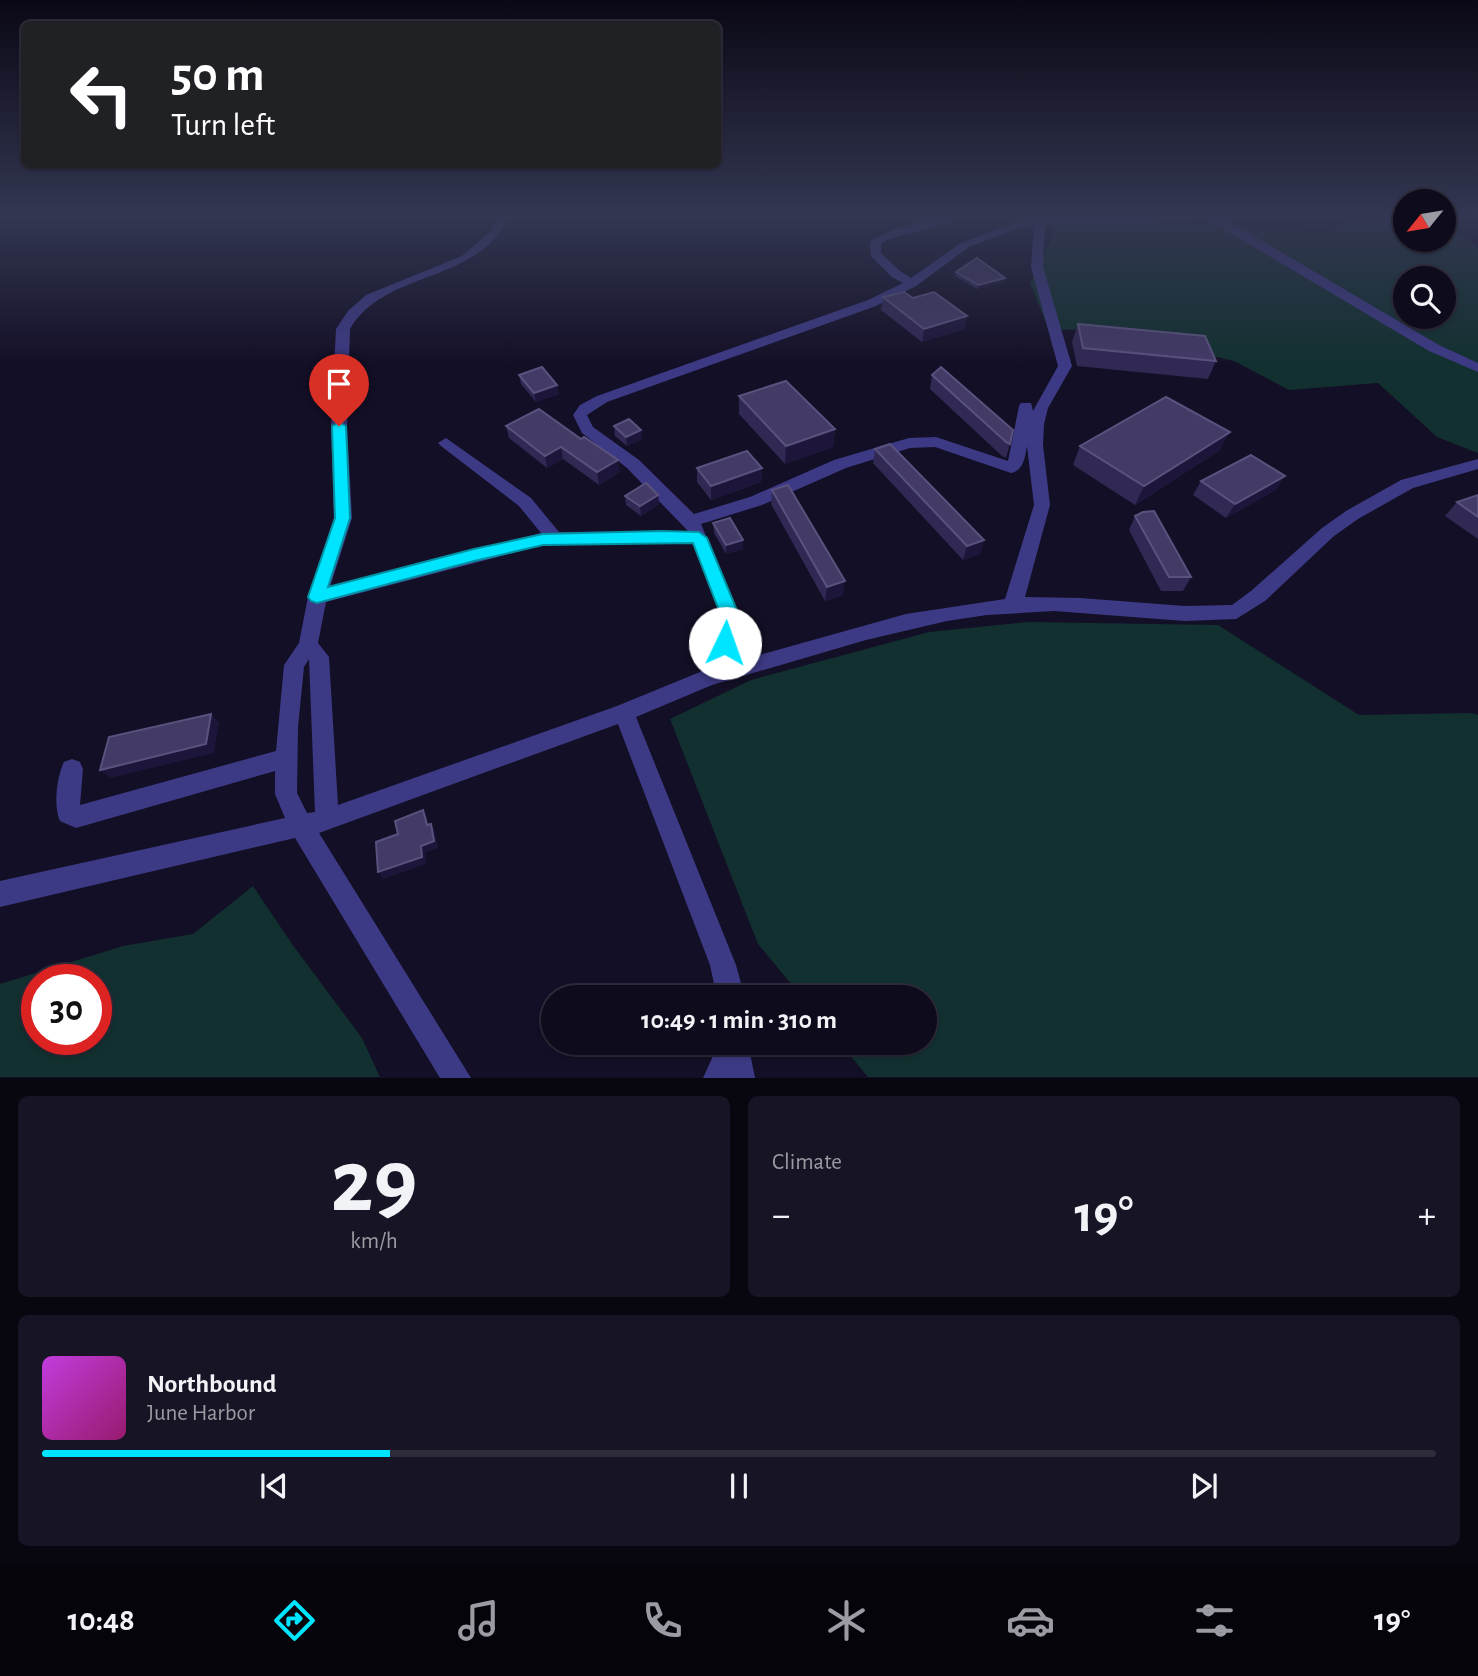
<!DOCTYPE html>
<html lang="en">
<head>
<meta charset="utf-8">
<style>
	body { margin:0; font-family:"Alegreya Sans",sans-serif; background:#171425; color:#f1f3f6; height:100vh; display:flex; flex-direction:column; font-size:26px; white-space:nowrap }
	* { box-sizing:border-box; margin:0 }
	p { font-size:23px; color:#9b9ba3 }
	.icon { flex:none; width:38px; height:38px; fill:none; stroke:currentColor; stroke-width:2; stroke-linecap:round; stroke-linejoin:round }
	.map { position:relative; height:1078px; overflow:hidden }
	.details { display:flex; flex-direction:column; gap:18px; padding:18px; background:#08060f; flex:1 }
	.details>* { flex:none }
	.banner { position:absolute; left:21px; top:21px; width:700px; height:147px; border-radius:10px; box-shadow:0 2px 5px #0004,0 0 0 2px #2e2b3b; background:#202124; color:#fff; overflow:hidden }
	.needle { width:46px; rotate:240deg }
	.tools { position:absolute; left:1393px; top:189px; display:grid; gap:14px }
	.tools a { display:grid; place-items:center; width:63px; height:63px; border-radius:50%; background:#0e0b1c; box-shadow:0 2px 5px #0004,0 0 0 2px #2e2b3b; font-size:35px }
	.speed { position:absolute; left:21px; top:964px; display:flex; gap:14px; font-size:35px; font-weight:700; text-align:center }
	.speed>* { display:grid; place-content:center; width:91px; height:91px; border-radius:50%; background:#0e0b1c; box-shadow:0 2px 5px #0004,0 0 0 2px #2e2b3b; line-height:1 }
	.speed .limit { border:10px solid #d22; background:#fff; color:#111 }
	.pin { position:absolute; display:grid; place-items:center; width:60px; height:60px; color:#fff; margin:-72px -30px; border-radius:50% 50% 50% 0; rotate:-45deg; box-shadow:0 0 7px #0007 }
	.pin .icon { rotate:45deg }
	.me { position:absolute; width:77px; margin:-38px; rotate:3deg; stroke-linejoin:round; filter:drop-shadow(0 0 5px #0008) }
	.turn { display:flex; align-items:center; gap:24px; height:147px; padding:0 35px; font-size:32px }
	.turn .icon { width:91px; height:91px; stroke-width:2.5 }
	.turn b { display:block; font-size:49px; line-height:60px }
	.big { font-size:52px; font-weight:700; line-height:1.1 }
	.details .card { flex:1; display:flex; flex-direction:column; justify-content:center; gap:10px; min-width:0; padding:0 24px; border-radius:10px; background:#171425 }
	.details .dial { align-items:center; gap:0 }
	.dial b { font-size:91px; line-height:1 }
	.song { display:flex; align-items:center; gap:21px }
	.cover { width:84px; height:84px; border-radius:10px; background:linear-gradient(135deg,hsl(290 70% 55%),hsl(320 70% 35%)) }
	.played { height:7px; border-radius:4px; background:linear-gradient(90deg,#00e5ff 25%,#2e2b3b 25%) }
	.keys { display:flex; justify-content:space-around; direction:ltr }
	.heat { display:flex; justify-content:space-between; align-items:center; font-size:38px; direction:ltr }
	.details .tiles { flex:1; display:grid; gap:18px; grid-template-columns:1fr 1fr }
	.card:last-child { grid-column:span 2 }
	.trip { position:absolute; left:541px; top:985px; width:396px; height:70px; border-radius:35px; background:#0e0b1c; box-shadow:0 2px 5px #0004,0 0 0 2px #2e2b3b; font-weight:700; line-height:70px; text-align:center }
	.tab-bar { display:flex; height:112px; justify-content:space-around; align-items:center; background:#06040b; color:#9b9ba3 }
	.tab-bar .icon { width:49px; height:49px }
	.tab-bar .current { color:#00e5ff }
	.tab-bar b { font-size:32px; color:#f1f3f6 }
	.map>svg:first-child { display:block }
</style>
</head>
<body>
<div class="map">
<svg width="1478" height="1078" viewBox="0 0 1478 1078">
	<rect width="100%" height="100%" fill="#130f26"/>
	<!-- green -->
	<g fill="#12302f" fill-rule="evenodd">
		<path d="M1335,216H1405V240H1444V223L1478,247V453L1437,437L1378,383L1289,390L1234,361L1099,329L1049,330L1030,283L1051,241L1053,229L1061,224L1160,220L1321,233L1337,230L1342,225ZM1405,278H1444V317H1405Z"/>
		<polygon points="1029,622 1218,625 1359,715 1471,713 1478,715 1478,1077 868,1077 840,1043 924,1043 924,998 802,997 758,944 670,719 751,680 929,632"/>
		<path d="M253,886L292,944L362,1038L380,1077H0V984L123,946L193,934ZM37,980H96V1040H37Z"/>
	</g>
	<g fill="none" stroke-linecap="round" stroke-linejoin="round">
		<!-- minor -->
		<g fill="#3d3a85" fill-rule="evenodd">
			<path d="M499,216H509C480,284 385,269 350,329L347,426L352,518L330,587L541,533L519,506L441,446L438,443L446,438L531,498L559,532L688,531L627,468L582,433L573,415L580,405L597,396L868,300L903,283L892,277L871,256L870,242C883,230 943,214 960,216L949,223L889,239L881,243V253L900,271L911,278L961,243L1017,222L1058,217L1220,216L1439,345L1478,363V372L1429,351L1207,219L1045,225L1043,267L1072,366L1048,408L1044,424L1043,445L1050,505L1025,597L1080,598L1185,606L1232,605L1251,591L1322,528L1346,511L1401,480L1478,459V469L1413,488L1358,519L1334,536L1265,601L1236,619L1185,621L1054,611L987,615L947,621L866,640L712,685L636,717L736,965L745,998H717L710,965L618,724L319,833L471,1078H440L295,838L0,907V881L285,818L275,794V771L76,828L60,821C53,806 57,776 64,762L72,759L80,762L83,769L80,805L276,751L284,665L299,643L308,597L334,518L331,426L336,329L348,311L366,295L462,256L492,230ZM1034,226L1031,267L1058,366L1033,411L1031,403H1021L1019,406L1008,461L936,437L909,438L834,460L750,497L694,514L639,460L593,427L587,415L607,402L876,306L916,286L969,247L1019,228ZM1027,446L1034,505L1005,599L906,614L724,665L735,643L736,608L701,524L762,505L846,468L910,448L935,447L1011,473C1024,470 1025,457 1027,446ZM661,542L693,544L718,608L715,643L700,672L617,706L338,805L329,657L318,643L326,602L543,545ZM309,659L315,812L307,813L297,793L298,727L304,667Z"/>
			<polygon points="719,1043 748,1043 755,1078 703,1078"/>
		</g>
	</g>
	<!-- wall -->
	<g fill="#312854">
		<polygon points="956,272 1005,278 1004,282 977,289 955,276"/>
		<polygon points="883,297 913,298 967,316 964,329 922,342 881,310"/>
		<polygon points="1078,324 1216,361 1208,379 1077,366 1072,342"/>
		<polygon points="519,375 557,385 559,394 536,402 521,384"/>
		<polygon points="932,375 1010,444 1006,458 1002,456 930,389"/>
		<polygon points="739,396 835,429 833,447 785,464 739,414"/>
		<polygon points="539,409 620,472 599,485 563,459 547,468 509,438 506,426"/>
		<polygon points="614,426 642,439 627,446 615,436"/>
		<polygon points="1080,446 1220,450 1135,505 1073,465"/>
		<polygon points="875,449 984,540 980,554 963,560 873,463"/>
		<polygon points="697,468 762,468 761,482 711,500 697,482"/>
		<polygon points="1201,481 1276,490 1226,518 1193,495"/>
		<polygon points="772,490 843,595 825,601 771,504"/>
		<polygon points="658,495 659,504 641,516 626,505 625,496"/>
		<polygon points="1478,495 1478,539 1445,516 1457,502"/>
		<polygon points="1135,516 1191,577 1183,591 1161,591 1129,530"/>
		<polygon points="713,523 743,540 743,549 726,554 714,533"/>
	</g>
	<!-- shaded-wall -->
	<g fill="#1d163a">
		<polygon points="1005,278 1004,282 977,289 978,285"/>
		<polygon points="967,316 964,329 922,342 924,329"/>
		<polygon points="557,385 559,394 536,402 534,393"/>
		<polygon points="835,429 833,447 785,464 786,446"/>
		<polygon points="641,430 642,439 627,446 626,437"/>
		<polygon points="1230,432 1220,450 1135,505 1144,486"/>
		<polygon points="561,447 563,459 547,468 545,456"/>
		<polygon points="618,460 620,472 599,485 597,472"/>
		<polygon points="762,468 761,482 711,500 711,486"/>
		<polygon points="1285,476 1276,490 1226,518 1235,504"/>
		<polygon points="658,495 659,504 641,516 640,506"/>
		<polygon points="743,540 743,549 726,554 726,545"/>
		<polygon points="984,540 980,554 963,560 967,546"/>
		<polygon points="845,581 843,595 825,601 827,587"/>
		<polygon points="211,714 219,723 214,753 110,778 100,770"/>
		<polygon points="423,810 427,817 431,832 427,825"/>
		<polygon points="431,824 435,831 438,848 425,853 426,864 383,879 378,872"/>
	</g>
	<!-- building -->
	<g fill="#433a66" stroke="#5a527e" stroke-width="2">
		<polygon points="977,258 1005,278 978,285 956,272"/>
		<polygon points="904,292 913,298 934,292 967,316 924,329 883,297"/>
		<polygon points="1078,324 1205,336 1216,361 1083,348"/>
		<polygon points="542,367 557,385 534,393 519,375"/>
		<polygon points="941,367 1013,430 1010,444 1006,442 932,375"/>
		<polygon points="786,381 835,429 786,446 739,396"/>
		<polygon points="1166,397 1230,432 1144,486 1080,446"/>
		<polygon points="539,409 581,439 584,437 618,460 597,472 561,447 545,456 506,426"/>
		<polygon points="629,419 641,430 626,437 614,426"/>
		<polygon points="890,444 984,540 967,546 875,449"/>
		<polygon points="747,451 762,468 711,486 697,468"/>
		<polygon points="1251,455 1285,476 1235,504 1201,481"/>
		<polygon points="646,483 658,495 640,506 625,496"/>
		<polygon points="788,485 845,581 827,587 772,490"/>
		<polygon points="1478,495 1478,517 1457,502"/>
		<polygon points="1154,511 1191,577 1169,577 1135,516 1143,512"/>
		<polygon points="730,518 743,540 726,545 713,523"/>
		<polygon points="211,714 206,744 100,770 109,737"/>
		<polygon points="423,810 427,825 431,824 434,841 421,846 422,857 378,872 376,842 398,834 395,821"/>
	</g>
	<!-- sky -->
	<linearGradient id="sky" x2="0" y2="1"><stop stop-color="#0a0815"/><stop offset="0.59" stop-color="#333752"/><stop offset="1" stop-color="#333752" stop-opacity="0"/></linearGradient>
	<rect width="1478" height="366" fill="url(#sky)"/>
	<!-- route -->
	<polygon fill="#00e5ff" stroke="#0095a6" stroke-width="2" points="339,422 346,426 350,518 328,587 474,549 543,534 661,531 699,532 707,538 736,608 734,643 732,648 719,648 716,643 718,608 693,543 543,545 474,561 317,603 311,601 308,597 335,518 332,426"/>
</svg>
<div class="tools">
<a><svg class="needle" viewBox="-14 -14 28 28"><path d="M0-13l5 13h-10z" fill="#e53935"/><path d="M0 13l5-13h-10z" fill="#9b9ba3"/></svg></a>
<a><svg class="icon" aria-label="search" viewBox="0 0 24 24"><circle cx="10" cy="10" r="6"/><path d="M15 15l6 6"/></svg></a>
</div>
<div class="speed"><div class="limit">30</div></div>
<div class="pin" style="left:339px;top:426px;background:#d93025"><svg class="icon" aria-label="arrive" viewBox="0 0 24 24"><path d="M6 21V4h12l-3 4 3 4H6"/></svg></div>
<svg class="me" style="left:725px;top:643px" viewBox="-20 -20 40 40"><circle r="19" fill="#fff"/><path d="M0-13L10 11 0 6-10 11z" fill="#00e5ff"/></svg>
<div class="trip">10:49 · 1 min · 310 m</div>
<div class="banner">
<div class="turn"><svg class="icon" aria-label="left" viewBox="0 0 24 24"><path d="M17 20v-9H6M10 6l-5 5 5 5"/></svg><div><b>50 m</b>Turn left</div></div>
</div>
</div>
<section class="details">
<div class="tiles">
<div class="card dial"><b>29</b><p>km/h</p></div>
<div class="card"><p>Climate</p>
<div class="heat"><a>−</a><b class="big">19°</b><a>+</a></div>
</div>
<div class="card">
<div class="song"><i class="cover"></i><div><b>Northbound</b><p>June Harbor</p></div></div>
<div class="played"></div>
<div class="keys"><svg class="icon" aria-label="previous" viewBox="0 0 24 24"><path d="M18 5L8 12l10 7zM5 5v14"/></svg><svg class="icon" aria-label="pause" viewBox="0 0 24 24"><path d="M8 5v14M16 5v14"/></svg><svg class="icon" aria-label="next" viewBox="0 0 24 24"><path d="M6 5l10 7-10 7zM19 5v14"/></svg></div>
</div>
</div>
</section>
<nav class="tab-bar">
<b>10:48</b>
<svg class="icon current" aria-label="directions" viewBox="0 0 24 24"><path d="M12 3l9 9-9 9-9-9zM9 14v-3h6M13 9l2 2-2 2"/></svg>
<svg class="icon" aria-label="music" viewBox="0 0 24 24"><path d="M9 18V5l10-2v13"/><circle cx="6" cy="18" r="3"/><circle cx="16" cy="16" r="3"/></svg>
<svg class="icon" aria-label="phone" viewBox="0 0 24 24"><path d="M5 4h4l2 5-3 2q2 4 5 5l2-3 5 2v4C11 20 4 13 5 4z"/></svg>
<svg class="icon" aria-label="climate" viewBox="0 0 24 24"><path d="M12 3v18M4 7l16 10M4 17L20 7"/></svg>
<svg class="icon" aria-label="car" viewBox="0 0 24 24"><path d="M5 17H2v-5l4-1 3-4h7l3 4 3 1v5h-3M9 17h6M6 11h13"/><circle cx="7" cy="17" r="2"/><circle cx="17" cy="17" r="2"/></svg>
<svg class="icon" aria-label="filters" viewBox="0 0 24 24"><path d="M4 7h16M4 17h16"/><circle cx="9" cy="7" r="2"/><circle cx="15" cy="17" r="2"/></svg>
<b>19°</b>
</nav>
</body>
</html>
